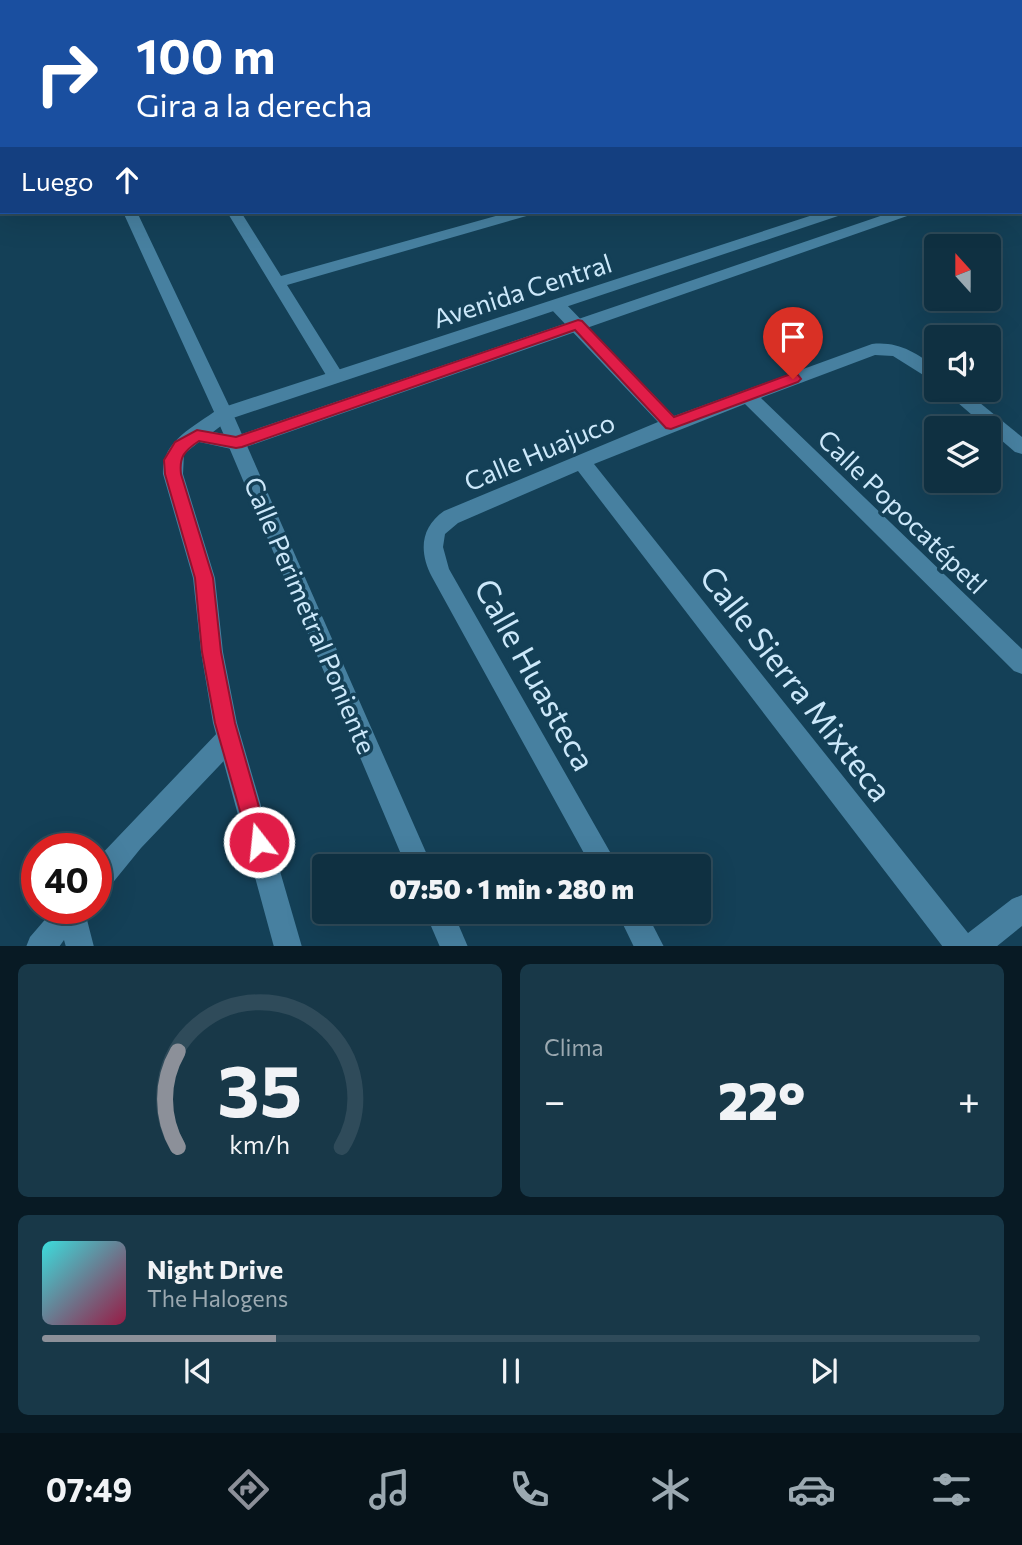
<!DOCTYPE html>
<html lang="es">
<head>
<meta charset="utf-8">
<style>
	body { margin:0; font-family:Commissioner,sans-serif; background:#183848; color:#f1f3f6; height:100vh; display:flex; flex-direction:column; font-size:26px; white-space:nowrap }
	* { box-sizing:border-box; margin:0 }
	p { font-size:23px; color:#9ba9b1 }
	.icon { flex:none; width:38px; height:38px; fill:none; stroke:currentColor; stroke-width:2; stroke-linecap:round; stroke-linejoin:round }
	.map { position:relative; height:946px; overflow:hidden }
	.side { display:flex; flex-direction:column; gap:18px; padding:18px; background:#081a24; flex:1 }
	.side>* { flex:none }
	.hud { position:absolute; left:0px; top:0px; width:1022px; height:214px; box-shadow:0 7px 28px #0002,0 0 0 2px #2f4b5a; background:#1a4fa0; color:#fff; overflow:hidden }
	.needle { width:46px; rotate:339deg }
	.buttons { position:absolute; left:924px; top:234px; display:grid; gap:14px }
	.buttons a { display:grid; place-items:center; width:77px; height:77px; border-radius:7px; background:#0f3041; box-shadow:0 7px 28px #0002,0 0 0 2px #2f4b5a; font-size:35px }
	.speed { position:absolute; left:21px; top:833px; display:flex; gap:14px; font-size:35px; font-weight:700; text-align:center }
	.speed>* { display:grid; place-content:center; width:91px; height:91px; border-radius:50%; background:#0f3041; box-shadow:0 7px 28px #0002,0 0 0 2px #2f4b5a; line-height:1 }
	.speed .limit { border:10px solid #d22; background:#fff; color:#111 }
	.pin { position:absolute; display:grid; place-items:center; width:60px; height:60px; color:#fff; margin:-72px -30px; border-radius:50% 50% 50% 0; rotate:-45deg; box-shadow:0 0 7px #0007 }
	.pin .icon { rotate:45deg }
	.me { position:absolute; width:77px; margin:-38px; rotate:344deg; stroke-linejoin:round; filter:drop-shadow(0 0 5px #0008) }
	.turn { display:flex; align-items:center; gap:24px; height:147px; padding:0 21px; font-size:32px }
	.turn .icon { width:91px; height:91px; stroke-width:2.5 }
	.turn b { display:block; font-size:49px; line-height:60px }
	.then { display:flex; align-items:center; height:66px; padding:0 21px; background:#0003; gap:14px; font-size:26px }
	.big { font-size:52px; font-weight:800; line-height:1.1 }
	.side .card { flex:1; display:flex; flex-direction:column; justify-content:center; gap:10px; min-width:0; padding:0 24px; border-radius:10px; background:#183848 }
	.side .dial { align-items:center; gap:0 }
	.dial svg { height:182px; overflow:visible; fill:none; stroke:#2f4b5a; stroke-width:7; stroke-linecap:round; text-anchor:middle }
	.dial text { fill:#f1f3f6; stroke:none }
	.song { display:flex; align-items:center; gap:21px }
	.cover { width:84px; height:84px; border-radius:10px; background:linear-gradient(135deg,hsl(180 70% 55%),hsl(340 70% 35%)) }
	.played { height:7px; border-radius:4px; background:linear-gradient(90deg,#8c9099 25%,#2f4b5a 25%) }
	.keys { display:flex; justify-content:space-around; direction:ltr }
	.heat { display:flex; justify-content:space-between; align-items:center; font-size:38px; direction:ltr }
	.side .tiles { flex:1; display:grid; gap:18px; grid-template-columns:1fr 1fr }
	.card:last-child { grid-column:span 2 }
	.trip { position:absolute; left:312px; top:854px; width:399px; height:70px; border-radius:7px; background:#0f3041; box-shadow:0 7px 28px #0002,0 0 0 2px #2f4b5a; font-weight:800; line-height:70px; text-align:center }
	.dock { display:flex; height:112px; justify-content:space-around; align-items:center; background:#06131a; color:#9ba9b1 }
	.dock .icon { width:49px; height:49px }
	.dock .active { color:#8c9099 }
	.dock b { font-size:32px; color:#f1f3f6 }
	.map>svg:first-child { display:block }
</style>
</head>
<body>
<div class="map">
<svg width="1022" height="947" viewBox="0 0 1022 947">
	<rect width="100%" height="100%" fill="#144057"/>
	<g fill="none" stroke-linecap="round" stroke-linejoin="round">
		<!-- path -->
		<polyline stroke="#6d92a6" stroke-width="2.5" stroke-dasharray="1 3.5" stroke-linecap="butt" points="0,7 2,12"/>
		<!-- minor -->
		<g fill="#4780a0" fill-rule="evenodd">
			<polygon points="297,0 312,0 296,2"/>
			<polygon points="458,0 472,0 457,2"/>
			<polygon points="540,0 551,0 552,2 541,2"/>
			<polygon points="653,0 665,0 666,2 654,2"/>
			<polygon points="773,0 785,0 786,2 774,2"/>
			<polygon points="917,0 930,0 931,2 918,2"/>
			<rect x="1020" y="42" width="2" height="7"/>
			<polygon points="1020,59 1022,59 1020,66"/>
			<polygon points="123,212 137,212 233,414 432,866 406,866 215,414"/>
			<polygon points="227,212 241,212 281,276 510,212 532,212 530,215 287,285 344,376 335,382 329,380"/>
			<path d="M557,300L563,301L674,416L872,344C898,341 917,353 936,368V383L893,356L875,355L761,398L1022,649V674L1014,671L745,404L594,464L968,933L1012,899L1022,895V926L996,947H943L578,471L458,523L445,534L443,547L449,569L618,866H591L432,577C419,552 420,528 444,511L658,422L551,309L549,305Z"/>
			<polygon points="943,390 964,390 1022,437 1022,454 1015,452"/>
			<polygon points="229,727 238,730 241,738 238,746 141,848 106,891 96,894 96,860 220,730"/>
			<polygon points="55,908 87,908 85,912 94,947 66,947 64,940 59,947 26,947 30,937"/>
			<polygon points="425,912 453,912 468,947 440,947"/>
			<polygon points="617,912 646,912 664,947 634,947"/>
		</g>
		<!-- tertiary -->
		<g fill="#4780a0" fill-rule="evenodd">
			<polygon points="1020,146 1022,146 1020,155"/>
			<polygon points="1020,167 1022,167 1020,176"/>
			<path d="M822,212H843L841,215L230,419L213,432L236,436L892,212H912L910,215L243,448L236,450L199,442L184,454L183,474L215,578L223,652L237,723L302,947H274L213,723L201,652L193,578L163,474C161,441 194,427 218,409Z"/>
		</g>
	</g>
	<!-- wall -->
	<rect fill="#0d58a8" x="808" y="0" width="74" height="2"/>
	<!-- shaded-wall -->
	<polygon fill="#0a4788" points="851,0 882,0 882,2 845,2"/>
	<!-- building -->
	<g fill="#0f66c3" stroke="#0a4788" stroke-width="2">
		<polygon points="820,0 851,0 845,2 823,2"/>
		<polygon points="890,0 913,0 917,2 884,2"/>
	</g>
	<!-- route -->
	<path fill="#e11d48" stroke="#92132f" stroke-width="2" d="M578,320L582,321L674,417L788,375H798L801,379L798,382L671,429L666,428L575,330L242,447L236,448L199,441C184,451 179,457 181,474L213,578L221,652L235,723L269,842L266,850L259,853L251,850L215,723L202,652L195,578L165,474L164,460L175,442L197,430L236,437Z"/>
	<g text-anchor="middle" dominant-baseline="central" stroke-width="7" stroke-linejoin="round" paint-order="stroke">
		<!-- street labels -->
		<g font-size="26" fill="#cce8fa" stroke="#144057">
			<text transform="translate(522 290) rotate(-18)">Avenida Central</text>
			<text transform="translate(539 451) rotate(-23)">Calle Huajuco</text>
			<text transform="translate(903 511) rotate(44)">Calle Popocatépetl</text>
			<text transform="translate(311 615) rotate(67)">Calle Perimetral Poniente</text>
		</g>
		<!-- near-street labels -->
		<g font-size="32" fill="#cce8fa" stroke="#144057">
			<text transform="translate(536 674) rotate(61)">Calle Huasteca</text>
			<text transform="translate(797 683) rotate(52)">Calle Sierra Mixteca</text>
		</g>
	</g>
</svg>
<div class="buttons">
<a><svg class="needle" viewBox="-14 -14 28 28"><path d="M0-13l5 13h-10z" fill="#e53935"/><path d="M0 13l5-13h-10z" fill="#9ba9b1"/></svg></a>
<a><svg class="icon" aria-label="sound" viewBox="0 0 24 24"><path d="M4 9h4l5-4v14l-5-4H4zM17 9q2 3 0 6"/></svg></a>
<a><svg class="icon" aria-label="layers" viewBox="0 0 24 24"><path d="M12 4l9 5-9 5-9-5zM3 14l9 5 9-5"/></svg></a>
</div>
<div class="speed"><div class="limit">40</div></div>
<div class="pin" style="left:793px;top:379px;background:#d93025"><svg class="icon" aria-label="arrive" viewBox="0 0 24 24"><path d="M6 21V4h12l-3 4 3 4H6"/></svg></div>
<svg class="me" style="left:259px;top:842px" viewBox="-20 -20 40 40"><circle r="17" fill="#e11d48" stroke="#fff" stroke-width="3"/><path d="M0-11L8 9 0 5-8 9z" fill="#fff"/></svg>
<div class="trip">07:50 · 1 min · 280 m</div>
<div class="hud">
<div class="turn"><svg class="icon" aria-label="right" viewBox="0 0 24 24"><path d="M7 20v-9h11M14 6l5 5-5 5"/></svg><div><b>100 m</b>Gira a la derecha</div></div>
<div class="then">Luego<svg class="icon" aria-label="ahead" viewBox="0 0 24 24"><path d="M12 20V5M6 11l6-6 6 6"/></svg></div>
</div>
</div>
<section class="side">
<div class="tiles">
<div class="card dial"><svg viewBox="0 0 100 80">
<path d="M14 69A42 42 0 1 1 86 69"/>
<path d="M14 69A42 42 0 0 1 14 27" stroke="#8c9099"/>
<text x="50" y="56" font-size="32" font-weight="700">35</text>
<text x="50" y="72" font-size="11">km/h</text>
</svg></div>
<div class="card"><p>Clima</p>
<div class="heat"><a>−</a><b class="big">22°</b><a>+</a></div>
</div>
<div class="card">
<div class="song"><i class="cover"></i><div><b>Night Drive</b><p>The Halogens</p></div></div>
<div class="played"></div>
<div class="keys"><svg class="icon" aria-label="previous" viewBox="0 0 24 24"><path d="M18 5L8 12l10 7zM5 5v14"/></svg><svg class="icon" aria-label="pause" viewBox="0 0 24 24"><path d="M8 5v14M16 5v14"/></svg><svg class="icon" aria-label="next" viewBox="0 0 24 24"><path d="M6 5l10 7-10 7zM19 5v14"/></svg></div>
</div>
</div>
</section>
<nav class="dock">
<b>07:49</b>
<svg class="icon active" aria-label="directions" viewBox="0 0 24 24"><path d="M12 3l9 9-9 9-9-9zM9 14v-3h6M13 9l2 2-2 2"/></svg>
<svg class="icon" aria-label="music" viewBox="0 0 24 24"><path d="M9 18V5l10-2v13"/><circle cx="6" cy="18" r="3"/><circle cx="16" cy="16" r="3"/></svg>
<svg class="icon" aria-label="phone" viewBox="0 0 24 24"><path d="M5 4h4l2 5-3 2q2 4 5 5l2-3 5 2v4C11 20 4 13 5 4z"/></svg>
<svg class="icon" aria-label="climate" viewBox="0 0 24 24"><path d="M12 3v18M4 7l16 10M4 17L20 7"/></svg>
<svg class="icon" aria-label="car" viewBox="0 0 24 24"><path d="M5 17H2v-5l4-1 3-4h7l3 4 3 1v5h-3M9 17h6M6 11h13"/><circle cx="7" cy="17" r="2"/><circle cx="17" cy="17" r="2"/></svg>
<svg class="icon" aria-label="filters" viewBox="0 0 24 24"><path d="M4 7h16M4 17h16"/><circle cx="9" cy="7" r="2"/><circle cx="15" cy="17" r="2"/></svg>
</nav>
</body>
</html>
